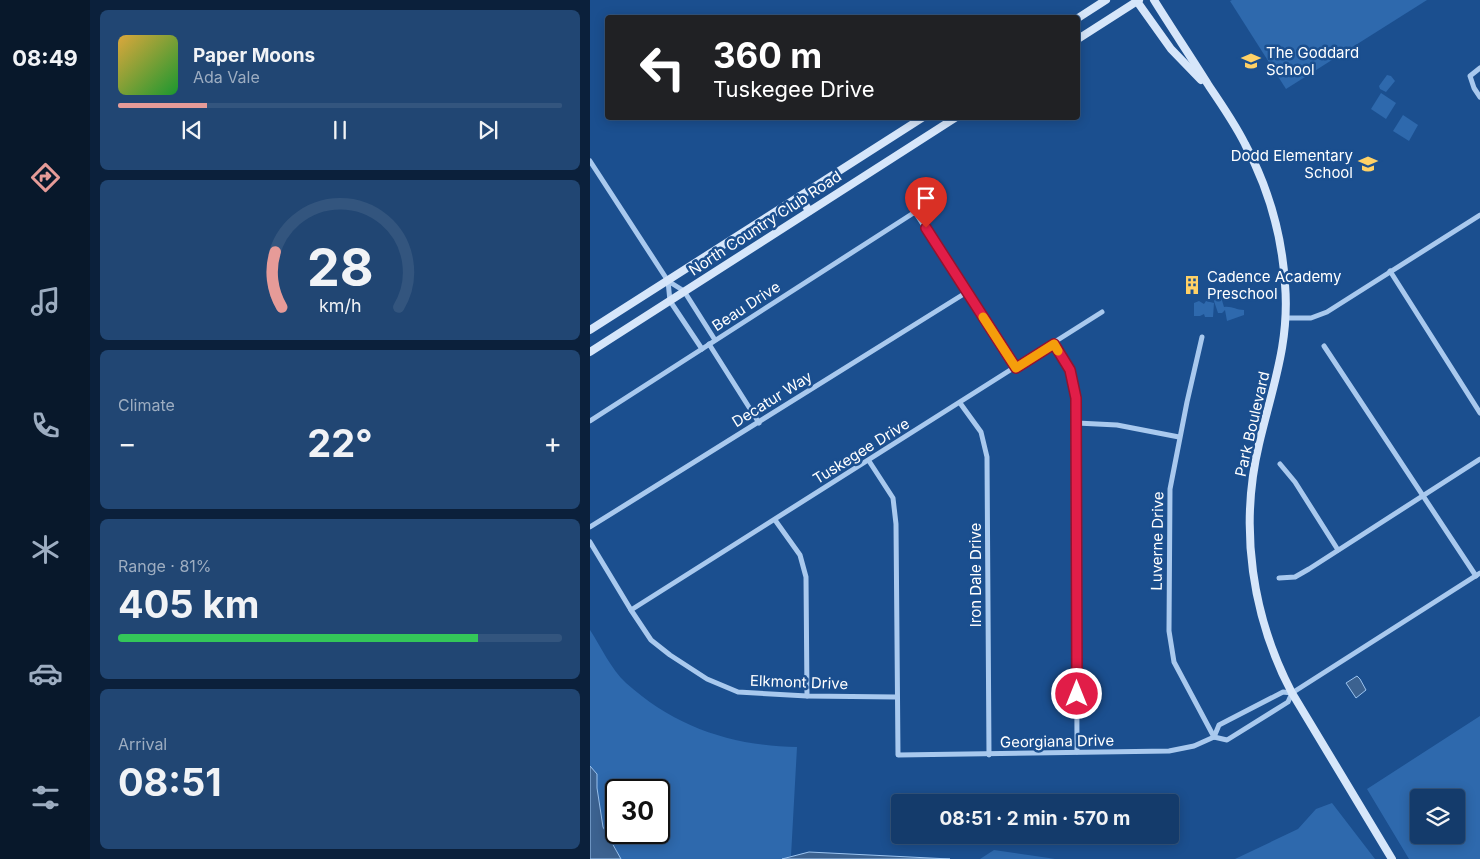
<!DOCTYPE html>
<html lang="en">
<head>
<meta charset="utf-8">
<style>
	body { margin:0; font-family:Inter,sans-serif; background:#214673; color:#f1f3f6; height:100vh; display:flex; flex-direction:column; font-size:19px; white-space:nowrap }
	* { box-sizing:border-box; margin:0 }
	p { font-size:16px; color:#9dadc1 }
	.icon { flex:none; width:28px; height:28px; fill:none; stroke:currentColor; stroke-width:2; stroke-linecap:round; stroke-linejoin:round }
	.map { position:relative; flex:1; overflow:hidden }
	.sheet { display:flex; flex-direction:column; gap:10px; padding:10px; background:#0b203b; width:500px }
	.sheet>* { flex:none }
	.hud { position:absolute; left:15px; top:15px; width:475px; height:105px; border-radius:5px; box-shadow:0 2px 12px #0003,0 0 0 1px #33557e; background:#202124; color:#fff; overflow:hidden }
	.fabs { position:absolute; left:820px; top:789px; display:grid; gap:10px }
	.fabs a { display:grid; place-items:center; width:55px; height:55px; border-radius:5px; background:#143b6b; box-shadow:0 2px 12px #0003,0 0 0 1px #33557e; font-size:25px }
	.speed { position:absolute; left:15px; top:779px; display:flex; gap:10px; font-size:25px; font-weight:700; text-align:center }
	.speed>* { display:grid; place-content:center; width:65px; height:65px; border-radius:50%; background:#143b6b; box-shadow:0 2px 12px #0003,0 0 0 1px #33557e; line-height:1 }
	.speed .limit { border:2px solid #111; border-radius:8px; background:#fff; color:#111 }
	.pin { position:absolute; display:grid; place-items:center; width:42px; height:42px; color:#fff; margin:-51px -21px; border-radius:50% 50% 50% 0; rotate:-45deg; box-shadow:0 0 5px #0007 }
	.pin .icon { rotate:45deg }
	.me { position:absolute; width:55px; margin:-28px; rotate:0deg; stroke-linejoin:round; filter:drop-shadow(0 0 4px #0008) }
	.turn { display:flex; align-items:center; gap:18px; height:105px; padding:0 25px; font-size:22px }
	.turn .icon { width:65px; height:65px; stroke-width:2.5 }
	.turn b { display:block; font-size:35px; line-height:42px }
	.big { font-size:38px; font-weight:700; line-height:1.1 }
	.sheet .tile { flex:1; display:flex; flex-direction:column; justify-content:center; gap:8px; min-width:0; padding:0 18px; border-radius:8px; background:#214673 }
	.sheet .dial { align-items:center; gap:0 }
	.dial svg { height:130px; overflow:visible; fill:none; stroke:#33557e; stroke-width:7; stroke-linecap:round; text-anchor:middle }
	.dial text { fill:#f1f3f6; stroke:none }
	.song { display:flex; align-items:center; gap:15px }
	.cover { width:60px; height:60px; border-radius:8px; background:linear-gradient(135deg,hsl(40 70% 55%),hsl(130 70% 35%)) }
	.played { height:5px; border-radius:2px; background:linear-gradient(90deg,#e69b98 20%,#33557e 20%) }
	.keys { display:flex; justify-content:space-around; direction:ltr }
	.heat { display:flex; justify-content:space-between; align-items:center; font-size:28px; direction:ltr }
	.charge { height:8px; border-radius:4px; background:linear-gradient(90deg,#34c759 81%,#33557e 0) }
	.trip { position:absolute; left:301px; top:794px; width:288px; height:50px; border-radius:5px; background:#143b6b; box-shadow:0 2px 12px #0003,0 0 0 1px #33557e; font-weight:700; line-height:50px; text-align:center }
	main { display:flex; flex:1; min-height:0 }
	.dock { display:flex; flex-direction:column; width:90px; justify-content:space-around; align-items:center; background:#08182b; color:#9dadc1 }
	.dock .icon { width:35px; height:35px }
	.dock .selected { color:#e69b98 }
	.dock b { font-size:22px; color:#f1f3f6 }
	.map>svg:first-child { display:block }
</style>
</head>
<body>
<main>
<nav class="dock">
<b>08:49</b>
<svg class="icon selected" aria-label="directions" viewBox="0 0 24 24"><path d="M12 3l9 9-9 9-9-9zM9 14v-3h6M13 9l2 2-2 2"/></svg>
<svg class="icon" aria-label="music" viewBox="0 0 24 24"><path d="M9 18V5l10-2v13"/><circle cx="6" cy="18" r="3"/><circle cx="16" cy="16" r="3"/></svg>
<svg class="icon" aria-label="phone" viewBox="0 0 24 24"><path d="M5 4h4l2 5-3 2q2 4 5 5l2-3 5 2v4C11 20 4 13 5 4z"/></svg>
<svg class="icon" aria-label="climate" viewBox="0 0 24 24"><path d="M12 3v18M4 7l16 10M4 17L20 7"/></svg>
<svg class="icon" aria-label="car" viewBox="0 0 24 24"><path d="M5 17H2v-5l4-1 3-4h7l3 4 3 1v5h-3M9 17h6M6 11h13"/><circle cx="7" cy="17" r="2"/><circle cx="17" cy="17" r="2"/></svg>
<svg class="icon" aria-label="filters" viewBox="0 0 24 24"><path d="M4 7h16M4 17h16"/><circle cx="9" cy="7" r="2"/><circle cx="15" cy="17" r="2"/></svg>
</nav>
<section class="sheet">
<div class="tile">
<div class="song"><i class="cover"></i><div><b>Paper Moons</b><p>Ada Vale</p></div></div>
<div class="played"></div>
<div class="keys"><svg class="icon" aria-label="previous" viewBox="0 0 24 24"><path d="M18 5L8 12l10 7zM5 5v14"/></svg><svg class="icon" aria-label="pause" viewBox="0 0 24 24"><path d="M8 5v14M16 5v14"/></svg><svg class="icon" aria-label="next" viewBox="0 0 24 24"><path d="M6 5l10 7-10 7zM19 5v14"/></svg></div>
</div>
<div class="tile dial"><svg viewBox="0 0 100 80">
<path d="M14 69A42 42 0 1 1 86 69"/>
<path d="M14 69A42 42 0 0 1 10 35" stroke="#e69b98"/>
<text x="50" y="56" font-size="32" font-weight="700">28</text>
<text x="50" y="72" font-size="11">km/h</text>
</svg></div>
<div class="tile"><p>Climate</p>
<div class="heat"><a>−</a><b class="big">22°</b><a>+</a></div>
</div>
<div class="tile"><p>Range · 81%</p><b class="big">405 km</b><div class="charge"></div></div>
<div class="tile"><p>Arrival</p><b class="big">08:51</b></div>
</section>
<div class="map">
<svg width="890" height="859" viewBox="0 0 890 859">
	<rect width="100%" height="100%" fill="#1b4f8f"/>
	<!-- green -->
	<g fill="#2e69ad" fill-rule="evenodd">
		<polygon points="642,0 837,0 696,89 640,1"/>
		<polygon points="797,75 801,76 805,81 796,92 790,89 789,86"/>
		<polygon points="791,93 806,103 796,119 781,109"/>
		<polygon points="813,115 828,125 819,141 803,131"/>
		<path d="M631,297L634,307C642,306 646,310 654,310V315L637,321L635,310L632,313H628L624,301L626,298Z"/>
		<polygon points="609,301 614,304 616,301 624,303 623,317 615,317 614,314 610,316 604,316 604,303"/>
		<path d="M0,630C11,647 21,669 36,683C85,727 142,746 207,747L201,856L192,859H31L13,827L7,788V774L0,766ZM26,790H69V832H26Z"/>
		<path d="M890,716V859H819L777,789ZM829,798H866V835H829Z"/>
		<polygon points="742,803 785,859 645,859 708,829 726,809"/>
		<polygon points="404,850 459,858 465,859 390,859"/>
	</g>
	<!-- water -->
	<g fill="#3c6290" stroke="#9cc4f0">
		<polygon points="767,676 770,679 776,690 766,698 756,683"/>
		<polygon points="0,766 7,774 7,788 13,827 31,859 0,859"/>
		<polygon points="219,852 360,859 192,859"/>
	</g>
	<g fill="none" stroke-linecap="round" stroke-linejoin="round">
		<!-- minor -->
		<g stroke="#a9c9ee" stroke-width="5">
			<polyline points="890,68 880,76 884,88 890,97"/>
			<polyline points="0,161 78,281"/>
			<polyline points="800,271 890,413"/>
			<polyline points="696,318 721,318 737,312 890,215"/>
			<polyline points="612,337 597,402 580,489 579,631 584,662 624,737"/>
			<polyline points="119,344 169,423"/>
			<polyline points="464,344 480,370 486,398 487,752"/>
			<polyline points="734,346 886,576"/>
			<polyline points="112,349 80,301 78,281 94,291 125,340"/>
			<polyline points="370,403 391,432 397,457 399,755"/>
			<polyline points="0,421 325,212 426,368"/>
			<polyline points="487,423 527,425 589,437"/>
			<polyline points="279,461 303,498 306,524 308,755 579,751 604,746 624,737 637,740 698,702 702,693"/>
			<polyline points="690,464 705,482 748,550"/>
			<polyline points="185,520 210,555 216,577 217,696"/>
			<polyline points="0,527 377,292"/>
			<polyline points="0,542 41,610 61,640 80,655 117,679 148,692 217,696 306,697"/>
			<polyline points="689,578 705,577 719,569 890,459"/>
			<polyline points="41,610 512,312"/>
			<polyline points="702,693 890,573"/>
			<polyline points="624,737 629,725 693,692 702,693"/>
		</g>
		<!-- secondary -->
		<g stroke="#d6e6fa" stroke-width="8">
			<polyline points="546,0 581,49 611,80"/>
			<path d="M564,0C582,29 601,57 619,86C632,105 645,124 655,144C678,187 692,235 695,284C700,343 682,388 669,444C649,528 662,617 702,693L802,859"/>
			<polyline points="488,18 516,0"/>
			<polyline points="488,39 549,0"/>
			<polyline points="210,196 219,211"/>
			<polyline points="0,330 332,118"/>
			<polyline points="0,352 365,118"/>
		</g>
	</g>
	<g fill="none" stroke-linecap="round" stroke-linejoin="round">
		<!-- route casing -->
		<g stroke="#92132f" stroke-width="12">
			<polyline id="route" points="336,228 426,368 464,344 480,370 486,398 487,694"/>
		</g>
		<!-- route -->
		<use href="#route" stroke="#e11d48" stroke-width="9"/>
		<!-- slow -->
		<polyline stroke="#f59e0b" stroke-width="9" points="393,317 426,368 464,344 468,351"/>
	</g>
	<!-- icons -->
	<defs>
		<g id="school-bare" transform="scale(1.5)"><path d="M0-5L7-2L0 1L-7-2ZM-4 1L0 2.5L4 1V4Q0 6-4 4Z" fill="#ffd166" stroke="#1b4f8f" stroke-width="2.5" paint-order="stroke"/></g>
		<g id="building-bare" transform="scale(1.5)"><path d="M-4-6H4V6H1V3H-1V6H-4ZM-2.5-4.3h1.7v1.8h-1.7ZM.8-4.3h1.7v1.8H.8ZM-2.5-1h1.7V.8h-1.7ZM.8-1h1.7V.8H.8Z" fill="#ffd166" stroke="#1b4f8f" stroke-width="2.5" paint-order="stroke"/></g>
	</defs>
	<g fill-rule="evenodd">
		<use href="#school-bare" x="661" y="61"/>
		<use href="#school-bare" x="778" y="164"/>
		<use href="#building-bare" x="602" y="285"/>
	</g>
	<g text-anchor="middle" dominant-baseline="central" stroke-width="5" stroke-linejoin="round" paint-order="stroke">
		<!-- poi labels -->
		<g font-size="15" fill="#fff" stroke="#1b4f8f" text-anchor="start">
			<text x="676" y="52">The Goddard<tspan x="676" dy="17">School</tspan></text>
			<text x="763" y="155" text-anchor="end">Dodd Elementary<tspan x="763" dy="17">School</tspan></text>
			<text x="617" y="276">Cadence Academy<tspan x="617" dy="17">Preschool</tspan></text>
		</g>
		<!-- street labels -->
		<g font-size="15" fill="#fff" stroke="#1b4f8f">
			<text transform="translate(175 223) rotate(-33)">North Country Club Road</text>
			<text transform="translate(156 306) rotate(-33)">Beau Drive</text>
			<text transform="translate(182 399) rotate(-32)">Decatur Way</text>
			<text transform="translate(662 424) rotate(-77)">Park Boulevard</text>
			<text transform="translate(271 451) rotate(-32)">Tuskegee Drive</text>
			<text transform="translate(567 541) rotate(-89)">Luverne Drive</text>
			<text transform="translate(385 575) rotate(-90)">Iron Dale Drive</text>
			<text transform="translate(209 682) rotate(2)">Elkmont Drive</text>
			<text transform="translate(467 741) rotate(-1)">Georgiana Drive</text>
		</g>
	</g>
</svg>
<div class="fabs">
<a><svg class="icon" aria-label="layers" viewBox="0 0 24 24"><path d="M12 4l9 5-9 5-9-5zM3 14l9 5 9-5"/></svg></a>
</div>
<div class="speed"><div class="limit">30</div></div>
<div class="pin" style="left:336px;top:228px;background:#d93025"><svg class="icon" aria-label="arrive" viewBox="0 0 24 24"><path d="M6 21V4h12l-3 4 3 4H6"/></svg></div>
<svg class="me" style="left:487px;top:694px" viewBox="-20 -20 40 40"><circle r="17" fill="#e11d48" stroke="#fff" stroke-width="3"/><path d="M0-11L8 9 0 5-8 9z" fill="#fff"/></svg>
<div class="trip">08:51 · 2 min · 570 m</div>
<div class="hud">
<div class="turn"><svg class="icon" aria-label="left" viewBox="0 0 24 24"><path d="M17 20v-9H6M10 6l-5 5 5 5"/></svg><div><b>360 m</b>Tuskegee Drive</div></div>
</div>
</div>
</main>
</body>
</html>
